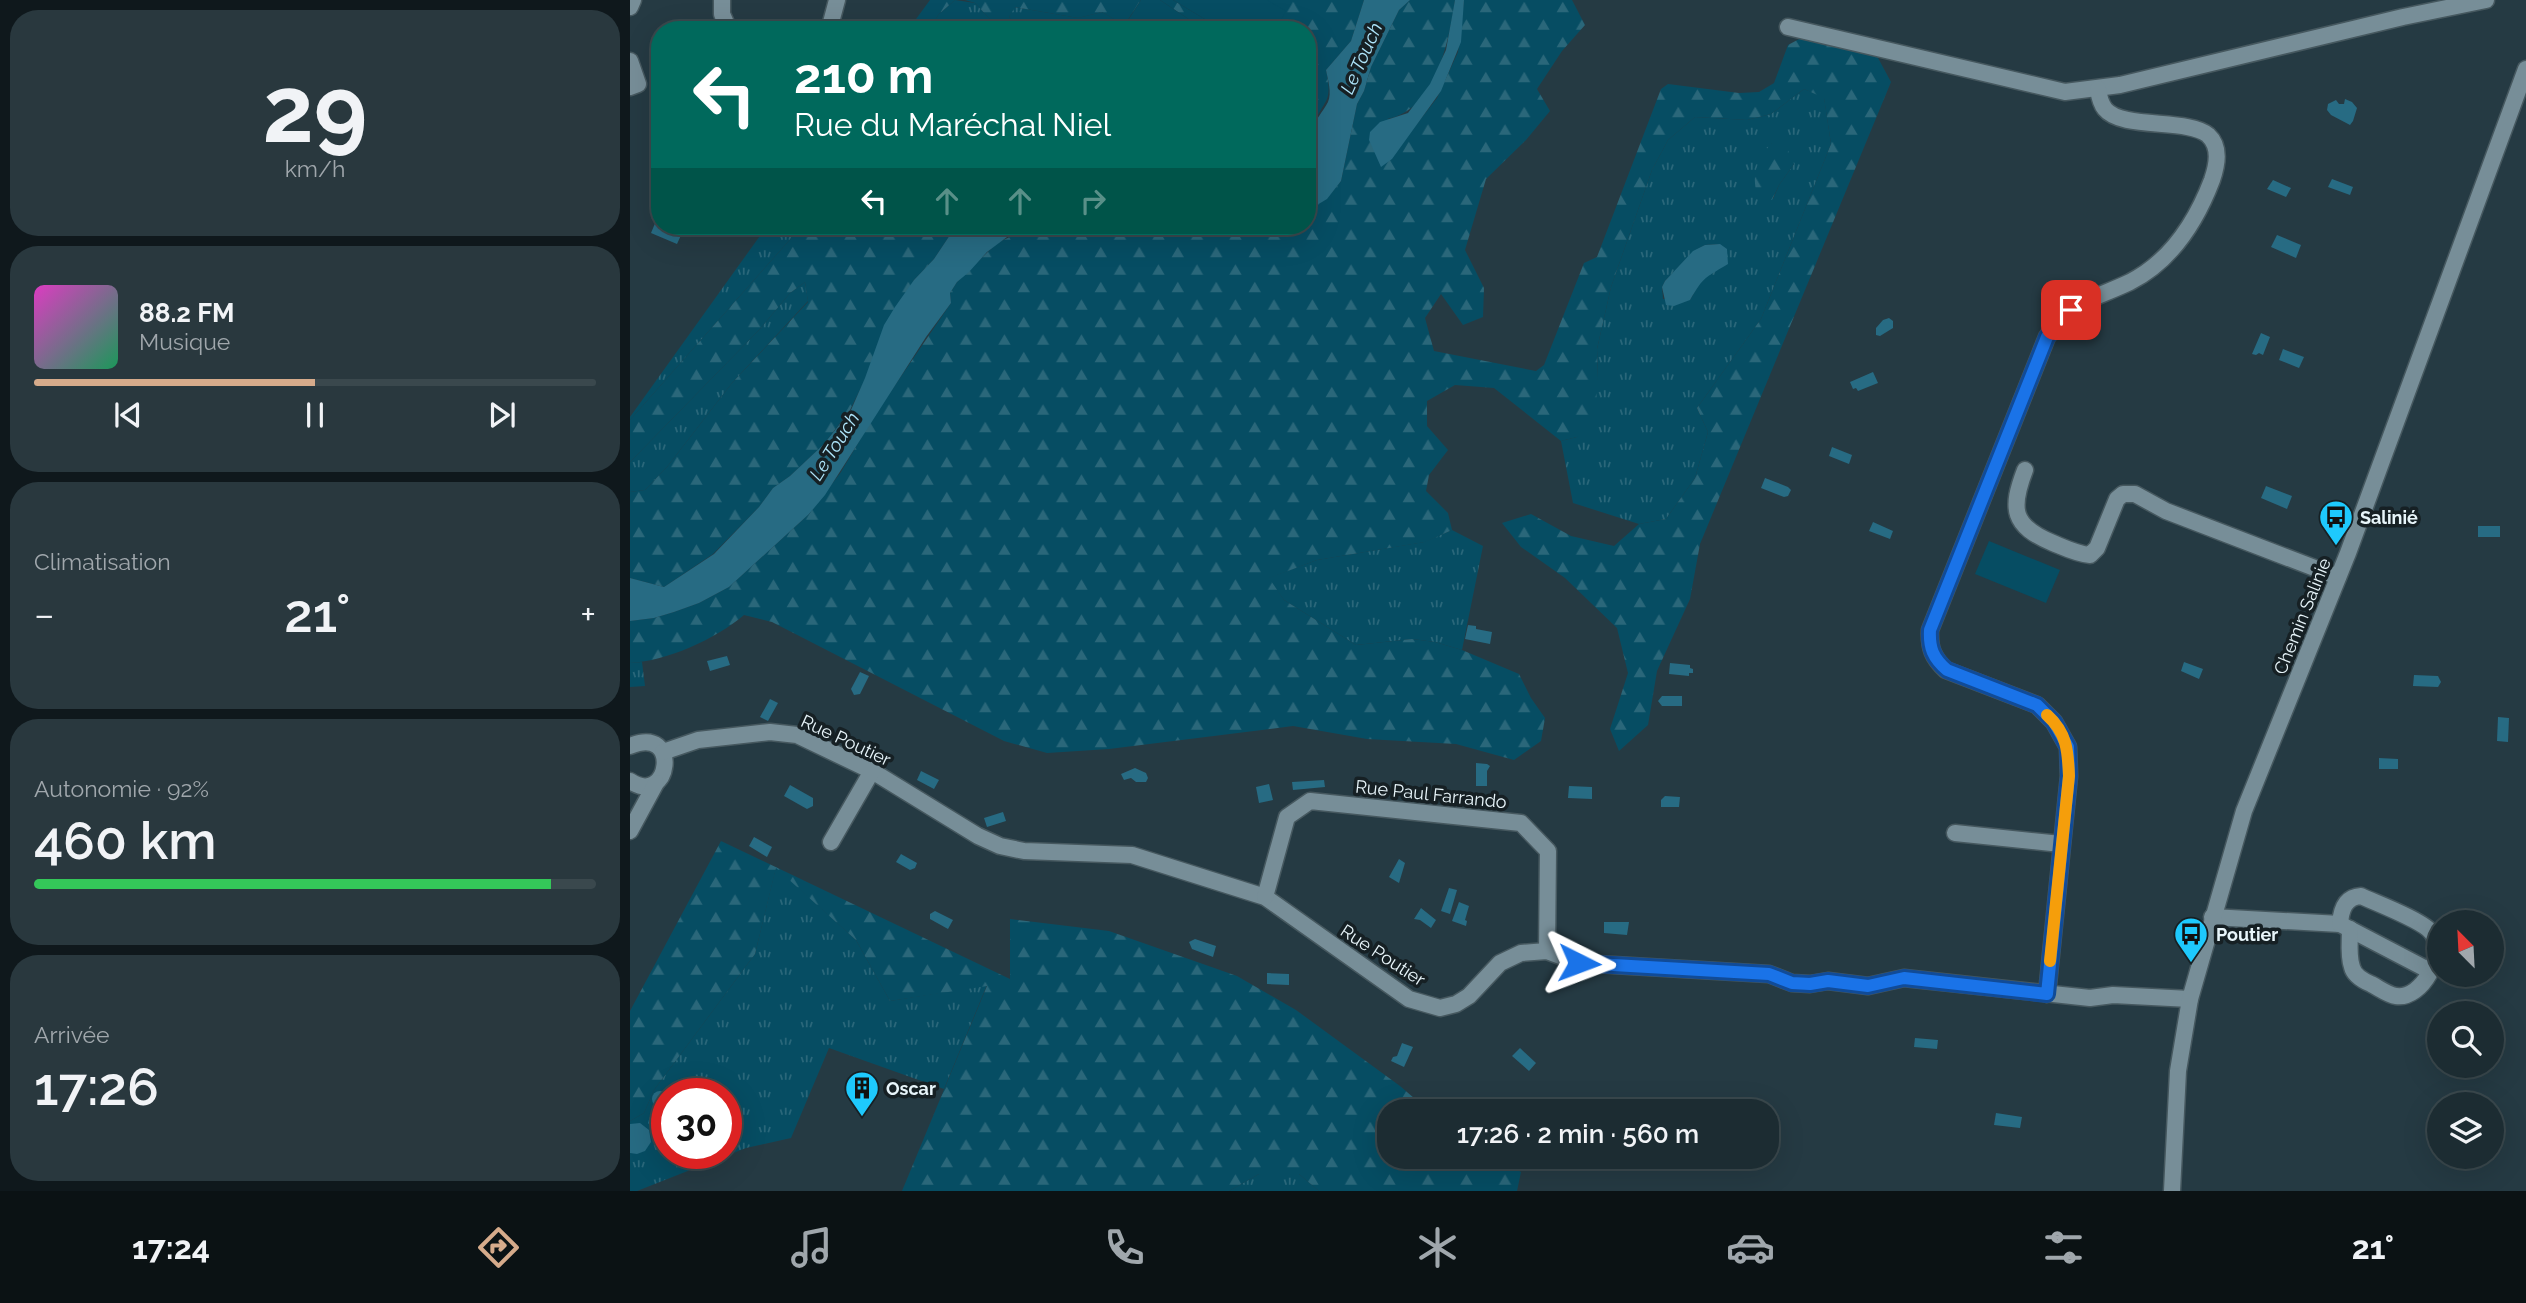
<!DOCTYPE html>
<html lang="fr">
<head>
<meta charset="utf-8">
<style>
	body { margin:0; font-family:Raleway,sans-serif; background:#29383e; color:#f1f3f6; height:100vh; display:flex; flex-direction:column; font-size:26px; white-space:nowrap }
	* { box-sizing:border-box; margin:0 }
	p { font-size:23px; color:#a0a7ac }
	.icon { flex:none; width:38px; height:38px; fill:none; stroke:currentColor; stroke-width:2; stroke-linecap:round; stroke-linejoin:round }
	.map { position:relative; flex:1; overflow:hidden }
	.drawer { display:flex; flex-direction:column; gap:10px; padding:10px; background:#0f181c; width:630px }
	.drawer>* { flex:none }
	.guide { position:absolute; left:21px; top:21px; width:665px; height:214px; border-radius:28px; box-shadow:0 7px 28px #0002,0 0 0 2px #3a484d; background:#00695c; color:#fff; overflow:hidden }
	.needle { width:46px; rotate:336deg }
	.fabs { position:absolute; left:1797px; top:910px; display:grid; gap:14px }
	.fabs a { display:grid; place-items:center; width:77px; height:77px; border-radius:50%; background:#1c2c32; box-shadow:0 7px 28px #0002,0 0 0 2px #3a484d; font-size:35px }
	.speed { position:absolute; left:21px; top:1078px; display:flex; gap:14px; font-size:35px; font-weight:700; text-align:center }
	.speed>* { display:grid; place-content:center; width:91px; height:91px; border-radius:50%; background:#1c2c32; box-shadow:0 7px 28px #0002,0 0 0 2px #3a484d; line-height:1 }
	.speed .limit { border:10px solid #d22; background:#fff; color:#111 }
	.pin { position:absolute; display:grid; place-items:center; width:60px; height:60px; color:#fff; margin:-30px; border-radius:14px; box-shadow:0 4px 10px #0006 }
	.me { position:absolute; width:77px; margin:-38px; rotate:93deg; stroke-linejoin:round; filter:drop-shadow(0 0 5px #0008) }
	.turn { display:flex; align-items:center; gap:24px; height:147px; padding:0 28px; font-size:32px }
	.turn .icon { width:91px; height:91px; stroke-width:2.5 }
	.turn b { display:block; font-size:49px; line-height:60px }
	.lanes { display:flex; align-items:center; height:66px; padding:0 28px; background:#0003; justify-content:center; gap:35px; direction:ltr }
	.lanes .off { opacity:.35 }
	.big { font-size:52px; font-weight:600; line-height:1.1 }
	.drawer .card { flex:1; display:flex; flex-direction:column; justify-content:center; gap:10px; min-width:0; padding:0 24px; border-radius:28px; background:#29383e }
	.drawer .dial { align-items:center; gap:0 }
	.dial b { font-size:91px; line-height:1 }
	.song { display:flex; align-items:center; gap:21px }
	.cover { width:84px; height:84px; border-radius:10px; background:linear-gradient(135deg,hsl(310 70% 55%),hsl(150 70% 35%)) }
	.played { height:7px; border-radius:4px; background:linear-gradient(90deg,#d6ab8b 50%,#3a484d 50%) }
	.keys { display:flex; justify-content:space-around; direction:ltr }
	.heat { display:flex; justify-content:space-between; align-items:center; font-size:38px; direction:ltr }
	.charge { height:10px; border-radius:5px; background:linear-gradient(90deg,#34c759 92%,#3a484d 0) }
	.trip { position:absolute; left:747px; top:1099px; width:402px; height:70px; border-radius:28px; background:#1c2c32; box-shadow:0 7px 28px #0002,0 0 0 2px #3a484d; font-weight:600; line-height:70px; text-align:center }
	.dock { display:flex; height:112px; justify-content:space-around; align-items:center; background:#0b1214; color:#a0a7ac }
	.dock .icon { width:49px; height:49px }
	.dock .active { color:#d6ab8b }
	.dock b { font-size:32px; color:#f1f3f6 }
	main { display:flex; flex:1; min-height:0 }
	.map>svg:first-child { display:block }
</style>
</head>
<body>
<main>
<section class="drawer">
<div class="card dial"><b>29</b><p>km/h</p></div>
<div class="card">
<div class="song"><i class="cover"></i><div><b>88.2 FM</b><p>Musique</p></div></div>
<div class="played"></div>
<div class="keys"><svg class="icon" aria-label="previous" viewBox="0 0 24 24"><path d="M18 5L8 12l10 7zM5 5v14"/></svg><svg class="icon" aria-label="pause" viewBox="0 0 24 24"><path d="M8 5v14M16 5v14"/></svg><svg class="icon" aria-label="next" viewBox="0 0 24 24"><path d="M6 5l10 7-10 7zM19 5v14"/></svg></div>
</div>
<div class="card"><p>Climatisation</p>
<div class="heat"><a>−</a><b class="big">21°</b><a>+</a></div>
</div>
<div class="card"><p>Autonomie · 92%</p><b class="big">460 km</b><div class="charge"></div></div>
<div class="card"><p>Arrivée</p><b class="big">17:26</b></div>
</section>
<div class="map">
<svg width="1896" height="1191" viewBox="0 0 1896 1191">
	<defs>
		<pattern id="grass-tufts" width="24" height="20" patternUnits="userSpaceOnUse" patternTransform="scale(1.75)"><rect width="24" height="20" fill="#064d63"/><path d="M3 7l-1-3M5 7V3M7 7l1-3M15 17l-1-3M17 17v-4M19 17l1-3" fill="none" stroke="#2a677a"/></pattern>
		<pattern id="forest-firs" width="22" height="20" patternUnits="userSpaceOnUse" patternTransform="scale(1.75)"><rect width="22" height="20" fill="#064d63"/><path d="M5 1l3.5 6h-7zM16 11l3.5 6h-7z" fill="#2a677a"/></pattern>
	</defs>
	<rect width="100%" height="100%" fill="#253a43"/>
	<!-- grass -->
	<g fill="url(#grass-tufts)" fill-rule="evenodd">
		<polygon points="325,0 345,3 370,30 298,30 309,14"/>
		<polygon points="384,7 448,18 472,12 484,19 487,30 390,30 379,17"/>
		<path d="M1174,89L1194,97L1201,144L1131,319L1067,408L1078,432L1065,478L1036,519L1009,524L943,503L931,441L947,437L968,378L967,349L981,287L1022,170L1038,140L1065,117L1117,120L1141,114ZM1141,143L1164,164L1149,185L1143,199ZM1090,244L1089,269C1073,275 1068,286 1060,300L1033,299L1032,287L1035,281L1063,252L1075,245Z"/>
		<polygon points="137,226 172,226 0,420 0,417"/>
		<polygon points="175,282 178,301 102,383 37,467 15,490 0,492 0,462 130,329 160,293"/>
		<polygon points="822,530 853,546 832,650 805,642 782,639 726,645 654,600 638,578 687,560 794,542"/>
		<polygon points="12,662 15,686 0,687 0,663"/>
		<path d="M146,867L226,940L260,1001L357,985L314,1089L199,1048L161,1138L116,1148L7,1191H0V1121L14,1113L24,1090L125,954ZM37,1094H96V1153H37Z"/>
		<polygon points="629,1174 669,1174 689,1191 599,1191"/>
	</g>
	<!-- forest -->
	<g fill="url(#forest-firs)">
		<polygon points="300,0 325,0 309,14 298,30 278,30"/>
		<polygon points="335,0 511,0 493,27 496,30 487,30 484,19 472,12 448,18 385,7 379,17 390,30 370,30 345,3"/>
		<polygon points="530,0 543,0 593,30 575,30"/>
		<path d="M637,0H734L721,41L696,70C704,106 692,98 683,128C680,137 682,147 677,156V30H621Z"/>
		<path d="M780,0H825C819,41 806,110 757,119L786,125L807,98L828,52L834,0H942L955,25L932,51L907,89L920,111L896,140L856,179L835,250L854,288L853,317L833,325L811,294L795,318L804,351L906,371L914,365L954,263L967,257L1031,89L1038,84L1109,93L1129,92L1144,83L1158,45L1171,38L1247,56L1261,82L1070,544L1060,599L1027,671L1018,725L989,751L980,729L998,673L987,628L935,578L891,547L872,523L901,514L941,536L984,546L1009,524L1036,519L1065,478L1078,432L1067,408L1131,319L1201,144L1194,98L1174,89L1141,114L1117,120L1065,117L1038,140L1022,170L981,287L967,349L968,378L965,418L947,437L931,441L864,388L825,385L797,401V426L818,450L799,475L796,491L818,513L822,530L795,542L687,560L639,578L654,600L726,645L782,639L805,642L832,650L889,674L901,698L915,718L911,741L884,760L826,744L737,739L663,726L479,749L417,753L374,741L142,622L114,615C86,639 37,661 0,663V621L24,618L44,612L69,603L99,587L179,514L211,472L244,416L321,303L320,293L327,282L367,243L393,231L428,226H568L593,229L677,226V211L697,198L711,181L727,104L734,91L741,67L769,10Z"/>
		<path d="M1141,143L1157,148L1164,164L1149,185L1142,200L1127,194C1121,172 1128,161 1141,143Z"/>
		<polygon points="172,226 326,226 304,259 284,280 220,410 194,444 160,476 143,488 129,507 83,554 34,587 0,578 0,492 15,490 37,467 102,383 178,302 175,282 160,293 130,329 0,462 0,420"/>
		<polygon points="91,841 380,979 380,919 479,931 607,976 666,1010 770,1086 799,1111 760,1111 760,1157 866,1157 891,1172 887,1191 689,1191 669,1174 629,1174 599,1191 272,1191 357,986 260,1001 226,940 146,868 125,954 24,1090 14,1113 0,1121 0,1011"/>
	</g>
	<!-- park -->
	<g fill="#064d63">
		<polygon points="511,0 530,0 575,30 496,30 493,28"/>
		<polygon points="543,0 637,0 656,11 645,30 593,30"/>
		<polygon points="1359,541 1430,570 1416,603 1345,574"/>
	</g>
	<!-- water -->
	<g fill="#276b83">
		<path d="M734,0H780L769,10L741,67L734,91L727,104L711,181L697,199L677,211C677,184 676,157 682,130C685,119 693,112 698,102C702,93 698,80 696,70L721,41Z"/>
		<polygon points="825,0 834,0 831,42 811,91 762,159 751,167 739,140 740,132 750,122 778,113 800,84 816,50"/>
		<polygon points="1715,99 1722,102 1727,108 1723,121 1720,125 1701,115 1697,110 1698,104 1706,100 1709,104 1714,104"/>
		<polygon points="1702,179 1723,187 1720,195 1698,187"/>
		<polygon points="1643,180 1661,188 1656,197 1637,189"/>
		<polygon points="26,221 30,223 30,226 36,226 52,233 47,244 21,233"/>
		<polygon points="326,226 428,226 393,231 377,237 357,252 339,272 327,282 320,293 321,303 296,337 195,495 179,514 99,587 69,603 44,612 24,618 0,621 0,578 34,587 84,554 129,507 143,488 160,476 194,444 221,410 235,378 254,325 265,307 284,280 304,259"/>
		<polygon points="1647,235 1671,245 1666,258 1641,247"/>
		<path d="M1090,244L1097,249L1098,264C1075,278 1074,276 1060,300L1044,306L1036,305L1032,287L1035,281L1063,251L1075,245Z"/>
		<polygon points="1259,318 1263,321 1263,328 1250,336 1246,335 1246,328 1253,320"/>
		<polygon points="1631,333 1640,337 1633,355 1629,353 1626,355 1622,354"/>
		<polygon points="1653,349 1674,357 1669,368 1649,360"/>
		<polygon points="1243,372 1248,383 1228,391 1226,388 1223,389 1220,382"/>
		<polygon points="1202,447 1222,455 1219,464 1199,456"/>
		<polygon points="1135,478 1158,487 1161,490 1158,496 1154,497 1131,488"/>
		<polygon points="1636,486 1662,496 1657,509 1631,498"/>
		<polygon points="1243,522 1263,531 1260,539 1239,531"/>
		<rect x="1848" y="526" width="22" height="11"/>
		<polygon points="838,625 846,626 846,629 862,632 860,644 835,639"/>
		<polygon points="97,656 100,665 80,671 77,661"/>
		<polygon points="1554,662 1573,669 1569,679 1551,671"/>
		<polygon points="1040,663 1060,665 1060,668 1063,669 1063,673 1059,673 1059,676 1039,674"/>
		<polygon points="230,672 239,676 230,694 224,695 221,689"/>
		<polygon points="1784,675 1808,676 1811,682 1808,687 1783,686"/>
		<polygon points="1032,696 1052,696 1052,706 1032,706 1028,701"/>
		<polygon points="140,699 148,703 138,721 130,717"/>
		<polygon points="1868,717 1879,718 1878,742 1867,741"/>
		<polygon points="1749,758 1768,759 1768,769 1749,769"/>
		<polygon points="846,763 857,764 860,766 857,771 857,786 846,786"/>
		<polygon points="505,768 516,773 518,778 516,782 506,782 501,778 494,780 491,774"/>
		<polygon points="291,771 309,780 304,789 287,780"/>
		<polygon points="694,780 695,787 663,790 662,782"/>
		<polygon points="639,784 643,800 629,803 626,787"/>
		<polygon points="160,785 183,798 183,806 177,809 154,796"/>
		<polygon points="939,786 962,787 962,799 938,798"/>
		<polygon points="1035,796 1050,797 1049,807 1031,807 1031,800"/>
		<polygon points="373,812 376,821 357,827 354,818"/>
		<polygon points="124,837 142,847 137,857 119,846"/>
		<polygon points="271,854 287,863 285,868 280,870 266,862"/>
		<polygon points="769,859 775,863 769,883 759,877"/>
		<polygon points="819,888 827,890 820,914 811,911"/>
		<polygon points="829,902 839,906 835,920 837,921 836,926 822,921"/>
		<polygon points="791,908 806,920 801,928 790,920 784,919"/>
		<polygon points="305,911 323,920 318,929 300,919 300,914"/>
		<polygon points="974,922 999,922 997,935 974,933"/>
		<polygon points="565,939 586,946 583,957 562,949 559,942"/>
		<polygon points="637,973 659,974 659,985 637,984"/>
		<polygon points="1285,1038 1308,1040 1307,1049 1284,1047"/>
		<polygon points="772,1043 783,1047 774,1067 761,1061 763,1057 767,1056"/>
		<polygon points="890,1048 906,1063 899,1071 882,1056"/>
		<circle cx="30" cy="1099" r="8"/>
		<polygon points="28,1109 37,1112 37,1131 29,1133 24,1131 18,1123 21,1113"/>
		<polygon points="1366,1113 1392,1117 1390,1128 1364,1125"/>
		<polygon points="10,1123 19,1130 21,1142 15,1151 7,1154 0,1153 0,1124"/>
	</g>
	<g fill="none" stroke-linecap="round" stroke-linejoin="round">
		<!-- minor casing -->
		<g stroke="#46585f" stroke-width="19">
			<g id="minor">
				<polyline points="92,0 92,14 99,30"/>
				<polyline points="0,7 3,0"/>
				<polyline points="1158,27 1435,92 1490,85 1773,17 1856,0"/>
				<polyline points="199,30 207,0"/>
				<polyline points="0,61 8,84 0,87"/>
				<path d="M1395,470C1380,509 1382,526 1423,543C1435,548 1447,554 1460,555L1467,548L1487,499L1493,494H1505L1536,511L1708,577"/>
				<path d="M0,746C52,724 40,808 0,781"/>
				<polyline points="33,752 68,740 140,732 167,735 242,771 348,836 370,846 394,851 502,855 635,897 779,999 810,1008 826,1004 839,996 870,963 891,953 917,951 949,963 1139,974 1162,983 1180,984 1198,981 1238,986 1274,978 1460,998 1483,995 1560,999"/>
				<polyline points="0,831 26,783"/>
				<polyline points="1325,833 1431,844"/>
				<polyline points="201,842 242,771"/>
				<polyline points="635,897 657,817 680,801 891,823 918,851 917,951"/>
				<polyline points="1582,917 1710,924 1800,971"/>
				<path d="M1710,924C1711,910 1715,897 1731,896C1746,903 1794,921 1802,933C1817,953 1792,1000 1766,996C1758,995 1749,988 1741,984C1734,981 1724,976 1722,967C1718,956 1720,941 1720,929"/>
				<path d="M1417,994L1439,776L1438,747L1424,722L1407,705L1316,670C1303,658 1299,648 1300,630L1417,337C1446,298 1460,301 1500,282C1541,261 1566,222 1582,180C1587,165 1591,147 1578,135C1558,118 1492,130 1475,109C1471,104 1469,96 1468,89"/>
				<polyline points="1542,1191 1548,1071 1560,999 1614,811 1718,553 1896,69"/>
			</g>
		</g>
		<!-- minor -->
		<use href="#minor" stroke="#778e98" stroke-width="16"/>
	</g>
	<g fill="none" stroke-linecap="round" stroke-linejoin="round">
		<!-- route casing -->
		<g stroke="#114b97" stroke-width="18">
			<path id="route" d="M949,963L1139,974L1162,983L1180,984L1198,981L1238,986L1274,978L1417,994L1439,776L1438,747L1424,722L1407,705L1317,670C1303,658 1299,648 1300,630L1417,337L1441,310"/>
		</g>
		<!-- route -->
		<use href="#route" stroke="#1a73e8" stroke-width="12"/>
		<!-- slow -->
		<path stroke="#f59e0b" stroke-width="12" d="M1417,715C1437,733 1438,751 1439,776L1420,961"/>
	</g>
	<!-- icons -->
	<defs>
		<g id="bus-pin" transform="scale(1.75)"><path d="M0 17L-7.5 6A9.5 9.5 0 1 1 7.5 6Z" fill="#1ec9fd" stroke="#162024"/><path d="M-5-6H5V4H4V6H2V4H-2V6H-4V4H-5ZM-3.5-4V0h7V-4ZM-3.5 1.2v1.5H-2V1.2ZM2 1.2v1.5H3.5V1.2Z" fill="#111"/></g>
		<g id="building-pin" transform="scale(1.75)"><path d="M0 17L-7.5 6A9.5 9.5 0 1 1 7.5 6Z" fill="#1ec9fd" stroke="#162024"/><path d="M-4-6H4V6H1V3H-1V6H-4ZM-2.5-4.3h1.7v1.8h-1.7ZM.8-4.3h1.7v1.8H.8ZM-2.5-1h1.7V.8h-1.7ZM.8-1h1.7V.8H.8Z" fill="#111"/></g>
	</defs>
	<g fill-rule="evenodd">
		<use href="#bus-pin" x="1706" y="517"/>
		<use href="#bus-pin" x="1561" y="934"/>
		<use href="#building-pin" x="232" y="1088"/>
	</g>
	<g text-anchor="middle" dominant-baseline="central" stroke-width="7" stroke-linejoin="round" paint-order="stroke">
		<!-- poi labels -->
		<g font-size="18" font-weight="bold" fill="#e8f5fa" stroke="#162024" text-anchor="start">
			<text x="1730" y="517">Salinié</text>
			<text x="1586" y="934">Poutier</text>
			<text x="256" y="1088">Oscar</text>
		</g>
		<!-- street labels -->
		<g font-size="18" fill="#e8f5fa" stroke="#162024">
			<text transform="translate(1672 616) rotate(-68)">Chemin Salinie</text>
			<text transform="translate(216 740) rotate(25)">Rue Poutier</text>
			<text transform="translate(801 794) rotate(6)">Rue Paul Farrando</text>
			<text transform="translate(753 955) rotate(33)">Rue Poutier</text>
		</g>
		<!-- water labels -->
		<g font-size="19" font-style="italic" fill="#aee5fb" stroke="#162024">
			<text transform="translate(731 58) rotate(-66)">Le Touch</text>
			<text transform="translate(204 446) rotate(-58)">Le Touch</text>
		</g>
	</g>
</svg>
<div class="fabs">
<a><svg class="needle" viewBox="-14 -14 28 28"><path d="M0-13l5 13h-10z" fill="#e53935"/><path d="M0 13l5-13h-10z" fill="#a0a7ac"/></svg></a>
<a><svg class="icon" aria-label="search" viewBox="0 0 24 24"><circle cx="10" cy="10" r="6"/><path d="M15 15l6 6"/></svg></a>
<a><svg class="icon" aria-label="layers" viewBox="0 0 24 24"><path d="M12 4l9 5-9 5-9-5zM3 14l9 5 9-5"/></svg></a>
</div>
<div class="speed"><div class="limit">30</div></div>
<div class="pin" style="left:1441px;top:310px;background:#d93025"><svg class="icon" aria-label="arrive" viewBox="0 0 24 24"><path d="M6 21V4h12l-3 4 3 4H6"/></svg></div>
<svg class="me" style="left:949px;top:963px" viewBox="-20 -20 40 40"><path d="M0-17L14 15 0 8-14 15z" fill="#1a73e8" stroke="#fff" stroke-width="4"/></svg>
<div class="trip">17:26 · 2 min · 560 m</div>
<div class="guide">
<div class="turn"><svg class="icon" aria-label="left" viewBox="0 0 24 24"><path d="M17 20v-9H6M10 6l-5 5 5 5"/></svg><div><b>210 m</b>Rue du Maréchal Niel</div></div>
<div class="lanes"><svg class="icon" aria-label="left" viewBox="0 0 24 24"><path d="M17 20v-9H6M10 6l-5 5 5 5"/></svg><svg class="icon off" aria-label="ahead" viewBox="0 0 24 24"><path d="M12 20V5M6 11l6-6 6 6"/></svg><svg class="icon off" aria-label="ahead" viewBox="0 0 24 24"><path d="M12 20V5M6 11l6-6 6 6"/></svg><svg class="icon off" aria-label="right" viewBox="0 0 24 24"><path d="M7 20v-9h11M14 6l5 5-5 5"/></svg></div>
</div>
</div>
</main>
<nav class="dock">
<b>17:24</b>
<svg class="icon active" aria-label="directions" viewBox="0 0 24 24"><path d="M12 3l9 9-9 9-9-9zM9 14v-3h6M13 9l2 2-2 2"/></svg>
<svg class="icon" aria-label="music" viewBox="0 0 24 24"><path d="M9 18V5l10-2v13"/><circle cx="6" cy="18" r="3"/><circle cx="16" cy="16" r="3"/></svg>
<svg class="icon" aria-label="phone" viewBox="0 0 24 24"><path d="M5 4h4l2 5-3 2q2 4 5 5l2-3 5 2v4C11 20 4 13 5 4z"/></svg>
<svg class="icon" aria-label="climate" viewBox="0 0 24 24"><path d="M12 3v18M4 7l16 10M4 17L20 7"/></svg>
<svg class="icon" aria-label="car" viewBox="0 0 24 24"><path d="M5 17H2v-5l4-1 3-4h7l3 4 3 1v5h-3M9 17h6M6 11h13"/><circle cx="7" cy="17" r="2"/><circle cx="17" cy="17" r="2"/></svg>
<svg class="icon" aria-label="filters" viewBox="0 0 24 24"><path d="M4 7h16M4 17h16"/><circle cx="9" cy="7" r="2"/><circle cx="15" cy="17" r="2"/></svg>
<b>21°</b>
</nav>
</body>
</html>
